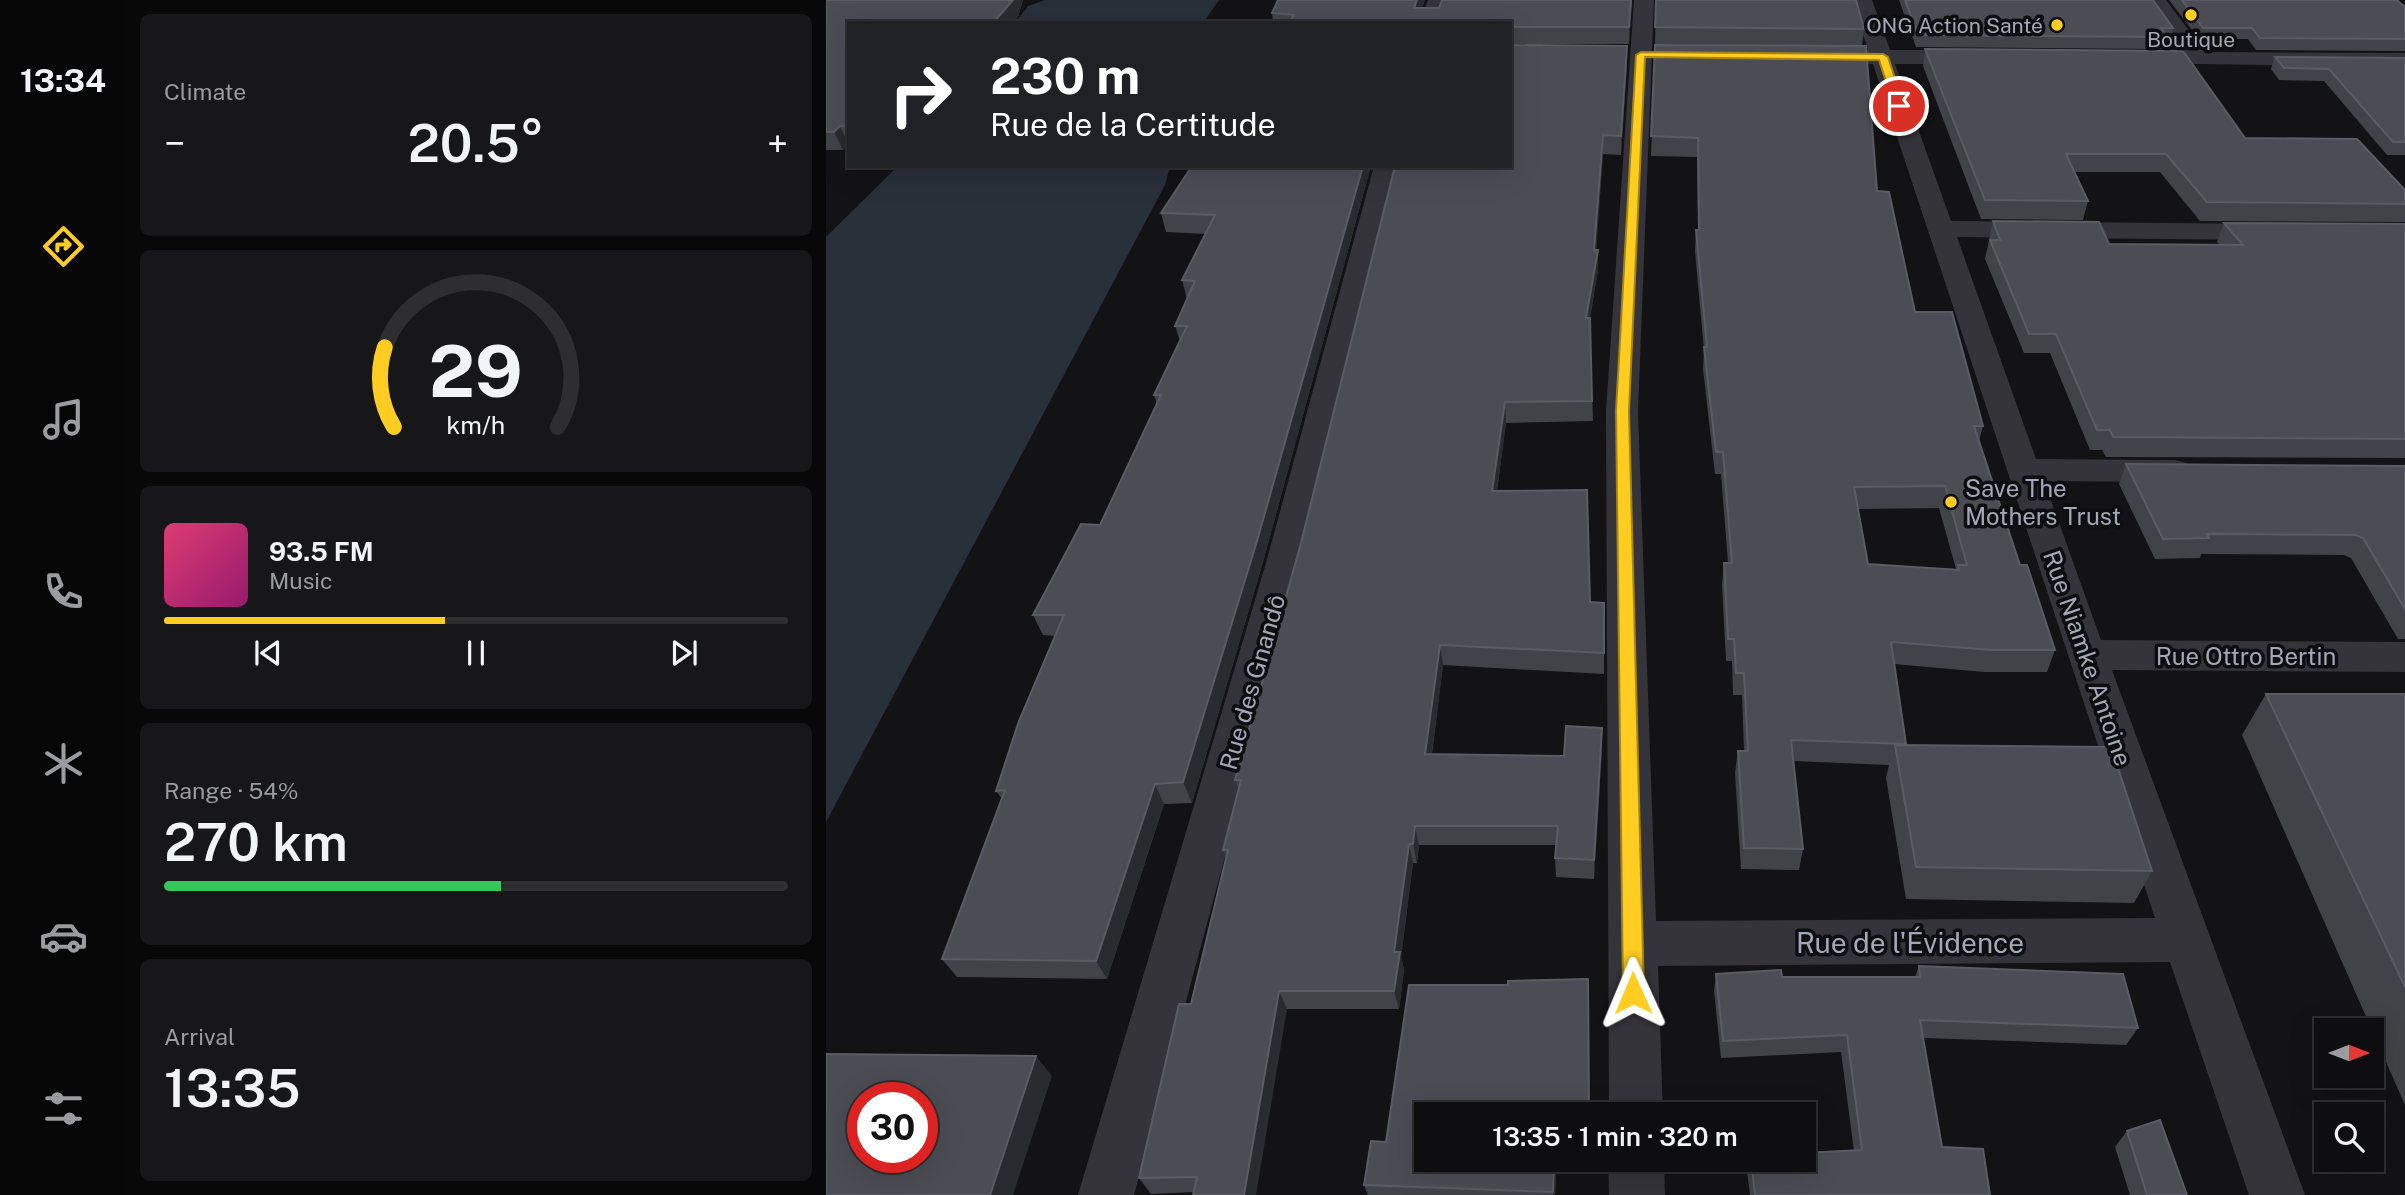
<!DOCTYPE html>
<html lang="en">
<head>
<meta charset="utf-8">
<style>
	body { margin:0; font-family:"Public Sans",sans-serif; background:#171719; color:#f1f3f6; height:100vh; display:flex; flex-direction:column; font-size:26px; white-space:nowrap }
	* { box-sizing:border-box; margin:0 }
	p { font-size:23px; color:#9b9c9f }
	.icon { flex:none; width:38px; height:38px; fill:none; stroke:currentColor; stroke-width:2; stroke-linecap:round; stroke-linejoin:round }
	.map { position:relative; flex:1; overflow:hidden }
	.details { display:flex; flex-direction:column; gap:14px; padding:14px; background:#080809; width:700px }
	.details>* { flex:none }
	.banner { position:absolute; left:21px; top:21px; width:665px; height:147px; border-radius:0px; box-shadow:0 7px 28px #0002,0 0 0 2px #2e2e30; background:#202124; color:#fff; overflow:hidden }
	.needle { width:46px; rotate:90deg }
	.controls { position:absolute; left:1488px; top:1018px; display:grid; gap:14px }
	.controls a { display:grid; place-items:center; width:70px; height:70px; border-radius:0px; background:#0e0e10; box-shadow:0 7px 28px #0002,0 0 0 2px #2e2e30; font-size:35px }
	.speed { position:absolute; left:21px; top:1082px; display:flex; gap:14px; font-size:35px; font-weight:700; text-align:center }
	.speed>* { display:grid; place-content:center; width:91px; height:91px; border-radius:50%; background:#0e0e10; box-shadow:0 7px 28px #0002,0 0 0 2px #2e2e30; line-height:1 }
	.speed .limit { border:10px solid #d22; background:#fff; color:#111 }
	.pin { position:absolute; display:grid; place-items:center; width:60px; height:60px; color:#fff; margin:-30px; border:4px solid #fff; border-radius:50%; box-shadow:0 2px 7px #0007 }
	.me { position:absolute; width:77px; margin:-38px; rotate:359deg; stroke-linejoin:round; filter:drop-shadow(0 0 5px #0008) }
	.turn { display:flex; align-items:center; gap:24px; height:147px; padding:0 28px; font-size:32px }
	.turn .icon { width:91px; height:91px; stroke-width:2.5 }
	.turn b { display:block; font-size:49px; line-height:60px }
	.big { font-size:52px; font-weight:600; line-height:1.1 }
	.details .widget { flex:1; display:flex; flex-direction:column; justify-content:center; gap:10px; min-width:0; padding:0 24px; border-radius:10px; background:#171719 }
	.details .dial { align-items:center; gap:0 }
	.dial svg { height:182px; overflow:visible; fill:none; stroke:#2e2e30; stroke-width:7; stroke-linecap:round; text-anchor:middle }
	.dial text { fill:#f1f3f6; stroke:none }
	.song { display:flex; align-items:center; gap:21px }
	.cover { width:84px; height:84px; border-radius:10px; background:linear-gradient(135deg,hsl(340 70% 55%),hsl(320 70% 35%)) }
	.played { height:7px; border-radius:4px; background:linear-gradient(90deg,#ffcd21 45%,#2e2e30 45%) }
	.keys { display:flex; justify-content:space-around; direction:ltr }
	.heat { display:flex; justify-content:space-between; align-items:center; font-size:38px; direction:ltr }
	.charge { height:10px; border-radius:5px; background:linear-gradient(90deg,#34c759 54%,#2e2e30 0) }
	.trip { position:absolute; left:588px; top:1102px; width:402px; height:70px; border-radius:0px; background:#0e0e10; box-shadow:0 7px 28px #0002,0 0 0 2px #2e2e30; font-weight:600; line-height:70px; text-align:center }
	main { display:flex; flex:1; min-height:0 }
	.tabs { display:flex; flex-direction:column; width:126px; justify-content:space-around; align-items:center; background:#060606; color:#9b9c9f }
	.tabs .icon { width:49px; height:49px }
	.tabs .on { color:#ffcd21 }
	.tabs b { font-size:32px; color:#f1f3f6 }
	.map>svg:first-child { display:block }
</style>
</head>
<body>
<main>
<nav class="tabs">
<b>13:34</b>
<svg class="icon on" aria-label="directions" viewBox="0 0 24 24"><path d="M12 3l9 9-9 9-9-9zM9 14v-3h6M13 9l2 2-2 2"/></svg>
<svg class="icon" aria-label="music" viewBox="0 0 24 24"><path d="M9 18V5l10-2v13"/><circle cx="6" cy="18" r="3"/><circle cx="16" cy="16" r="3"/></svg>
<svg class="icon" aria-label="phone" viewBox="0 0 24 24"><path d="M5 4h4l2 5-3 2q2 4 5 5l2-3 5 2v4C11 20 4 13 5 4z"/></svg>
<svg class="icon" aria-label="climate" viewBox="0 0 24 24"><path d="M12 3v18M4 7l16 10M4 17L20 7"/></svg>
<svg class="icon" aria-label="car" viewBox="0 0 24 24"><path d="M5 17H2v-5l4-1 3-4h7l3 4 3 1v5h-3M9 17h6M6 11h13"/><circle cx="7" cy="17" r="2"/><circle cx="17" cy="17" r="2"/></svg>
<svg class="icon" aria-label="filters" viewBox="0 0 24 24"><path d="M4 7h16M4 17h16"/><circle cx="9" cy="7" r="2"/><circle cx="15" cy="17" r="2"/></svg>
</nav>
<section class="details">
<div class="widget"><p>Climate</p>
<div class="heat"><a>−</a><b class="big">20.5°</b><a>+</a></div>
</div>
<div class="widget dial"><svg viewBox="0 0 100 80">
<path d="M14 69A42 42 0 1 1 86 69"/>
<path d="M14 69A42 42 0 0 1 10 34" stroke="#ffcd21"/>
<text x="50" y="56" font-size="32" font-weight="700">29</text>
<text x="50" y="72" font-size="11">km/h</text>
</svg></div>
<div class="widget">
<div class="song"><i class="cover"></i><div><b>93.5 FM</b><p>Music</p></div></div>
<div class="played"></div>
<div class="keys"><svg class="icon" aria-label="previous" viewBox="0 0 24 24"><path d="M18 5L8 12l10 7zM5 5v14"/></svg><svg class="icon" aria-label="pause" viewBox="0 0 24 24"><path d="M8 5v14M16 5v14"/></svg><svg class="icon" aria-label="next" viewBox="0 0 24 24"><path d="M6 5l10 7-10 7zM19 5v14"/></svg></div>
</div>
<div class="widget"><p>Range · 54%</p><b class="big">270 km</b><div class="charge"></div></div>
<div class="widget"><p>Arrival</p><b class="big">13:35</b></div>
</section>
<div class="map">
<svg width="1579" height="1195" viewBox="0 0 1579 1195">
	<rect width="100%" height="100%" fill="#131315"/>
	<!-- water -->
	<g fill="#28303a">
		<polygon points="219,0 393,0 377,23 189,23 202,6"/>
		<polygon points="72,166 344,166 339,185 0,822 0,237"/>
	</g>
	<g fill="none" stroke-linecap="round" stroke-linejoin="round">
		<!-- minor -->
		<g fill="#34343a" fill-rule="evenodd">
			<polygon points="602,0 622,0 613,23 592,23"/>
			<polygon points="808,0 828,0 812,411 830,921 1329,918 1047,64 1027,62 1024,57 1027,52 1042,50 1026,0 1046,0 1064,50 1150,50 1161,57 1150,64 1069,64 1125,221 1447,224 1457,226 1461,232 1457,238 1447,240 1131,237 1210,459 1349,460 1361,463 1366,471 1361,479 1349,482 1218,481 1275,640 1579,642 1579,672 1286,670 1479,1195 1423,1195 1344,962 832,966 837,1115 783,1115 780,411"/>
			<polygon points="1319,0 1340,0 1379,52 1579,53 1579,67 1304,63 1301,58 1312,51 1356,52"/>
			<polygon points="548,166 574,166 478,563 308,1195 252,1195 440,563"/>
			<polygon points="782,1160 838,1160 839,1195 783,1195"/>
		</g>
	</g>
	<!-- wall -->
	<g fill="#414348" fill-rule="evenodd">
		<polygon points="0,0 197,0 192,17 23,23 23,144 17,150 0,150"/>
		<polygon points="452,0 599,0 596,8 613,8 806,0 803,44 684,44 684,23 447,23 446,13"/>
		<path d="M830,0L1038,29L1036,46L1051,191L1089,312L1157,426L1153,441L1194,565L1229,650L1221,672H1158L1068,664L1080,745L1326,871L1308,903L1080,899L1060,778L1063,765L968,761L977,849L973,870L915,869L909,773L912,751H918L916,695H907L906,661H900L896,585L898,563H902L895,474H889L877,369L878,350L869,251L870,230H872L871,157L825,156L829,45L989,46L829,44ZM1113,508L1130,569L1042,564L1032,509Z"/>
		<polygon points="1073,0 1327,0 1347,28 1344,39 1342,39 1339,49 1090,47"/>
		<polygon points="1343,0 1571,0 1575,4 1579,6 1579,51 1430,50 1422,39 1373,39"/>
		<polygon points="801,46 801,64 795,155 777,154 770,250 772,270 764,318 767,421 680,423 671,491 764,602 778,603 778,674 617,665 606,754 738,756 776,728 776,749 768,879 730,877 729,858 730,845 593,845 591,863 587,863 575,957 578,970 573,1009 461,1009 367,1192 325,1194 313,1178 365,1004 400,857 397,850 413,789 409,780 475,543"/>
		<polygon points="1099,49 1419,138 1579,190 1579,222 1374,221 1334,172 1248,172 1262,201 1257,220 1155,219 1097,66"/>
		<polygon points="1449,57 1579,58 1579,155 1561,155 1498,81 1453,80 1445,69"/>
		<polygon points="545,166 437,562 366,803 338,804 281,979 131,977 116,959 176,799 170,791 229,636 217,635 207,615 274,525 331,404 328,395 354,341 349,326 361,299 356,280 380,234 340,232 335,213"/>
		<polygon points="1167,221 1283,244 1394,245 1391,242 1398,223 1579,224 1579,458 1280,457 1276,450 1264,450 1224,353 1198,353 1159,259"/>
		<polygon points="1300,464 1579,466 1579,639 1572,639 1525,558 1518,555 1375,554 1374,558 1329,559 1293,484"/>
		<polygon points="1440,694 1579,694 1579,1105 1416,735"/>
		<polygon points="1093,966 1312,1028 1300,1045 1097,1038 1116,1147 1164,1195 924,1195 921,1171 923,1160 978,1160 1028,1151 1015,1052 895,1058 888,991 890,974 956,977 1089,977"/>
		<polygon points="762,1000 763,1115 600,1115 600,1160 731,1160 729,1195 542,1195 538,1185 560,1142"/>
		<polygon points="1301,1131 1361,1195 1304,1195 1289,1147"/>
	</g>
	<!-- shaded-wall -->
	<g fill="#2a2b2f">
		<polygon points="187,0 197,0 192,17 187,23 167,23"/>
		<polygon points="591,0 599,0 591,23 588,8"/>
		<polygon points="805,0 806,0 803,44 803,27"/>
		<polygon points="801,46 801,64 795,155 795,136"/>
		<polygon points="14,126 22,144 17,150 8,132"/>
		<polygon points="777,135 777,154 769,268 772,250 772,270 760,338 760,318"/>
		<polygon points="537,166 545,166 437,562 366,803 357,782"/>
		<polygon points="679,402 680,423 668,512 666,491"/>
		<polygon points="614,645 617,665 603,774 599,754"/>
		<polygon points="776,728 776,749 768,879 768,860"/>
		<polygon points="329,784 338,804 281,979 270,961"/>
		<polygon points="589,826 593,845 591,863 587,844"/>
		<polygon points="583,844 587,863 575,957 578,970 573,1009 568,991 568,952"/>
		<polygon points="453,991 461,1009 430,1195 418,1195"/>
		<polygon points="210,1056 226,1076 187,1195 164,1195"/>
		<polygon points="728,1160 731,1160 729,1195 727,1195"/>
	</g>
	<!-- building -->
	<g fill="#4c4d54" stroke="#5a5b64" stroke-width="2" fill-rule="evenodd">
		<polygon points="0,0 187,0 167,23 23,23 23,126 14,126 8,132 0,132"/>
		<polygon points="452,0 591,0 588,8 613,8 616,0 805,0 803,27 684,27 684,23 463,23 468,15 446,13"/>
		<polygon points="830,0 1030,0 1038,29 829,27"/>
		<polygon points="1079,0 1327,0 1347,28 1335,28 1342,37 1092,35"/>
		<polygon points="1356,0 1571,0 1575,4 1579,6 1579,39 1434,38 1426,28 1377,28"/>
		<polygon points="684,45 801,46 795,136 777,135 768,250 772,250 760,318 764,318 766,401 679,402 666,491 761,490 764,602 778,603 778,653 614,645 599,754 738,756 740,726 776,728 768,860 729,858 732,826 589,826 587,844 583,844 568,952 574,952 568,991 453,991 418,1195 367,1195 371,1177 313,1178 353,1004 365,1004 402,850 397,850 415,780 409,780 475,543 569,166 684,166"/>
		<path d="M829,45L1040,46L1051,191L1063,192L1089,312H1126L1157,426H1148L1194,565H1201L1229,650H1166L1065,642L1080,744L965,740L977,849L918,848L912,751H922L918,673H910L908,639H902L898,563H906L897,452H890L878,347H881L870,230H873L872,138L825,136ZM1119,486L1141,565H1132L1133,570L1042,564L1028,487Z"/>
		<polygon points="1099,49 1357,51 1419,138 1531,139 1579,190 1579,204 1381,202 1340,154 1240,154 1262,201 1159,200"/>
		<polygon points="1449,57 1579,58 1579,142 1567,142 1503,69 1458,68"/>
		<polygon points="366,166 537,166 431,541 357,782 329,784 270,961 116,959 179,790 170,791 193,721 238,615 207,615 255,524 274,525 335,395 328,395 361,326 349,326 369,281 356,280 389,215 335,213"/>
		<polygon points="1167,221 1273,222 1283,244 1417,245 1398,223 1579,224 1579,439 1287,437 1284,430 1271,430 1230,334 1203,334 1164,240 1174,240"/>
		<polygon points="1300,464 1579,466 1579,609 1537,538 1530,535 1381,534 1383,538 1337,539"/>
		<polygon points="1440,694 1579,694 1579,987"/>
		<polygon points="1069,745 1285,747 1326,871 1090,867"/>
		<polygon points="1093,966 1297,974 1312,1028 1094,1020 1116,1147 1157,1149 1164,1195 929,1195 925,1160 978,1160 978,1153 1036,1150 1021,1035 897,1041 890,974 955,970 956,977 1094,977"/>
		<polygon points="762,979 763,1112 731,1113 731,1115 600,1115 600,1160 728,1160 727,1192 538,1185 545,1141 560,1142 583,985 682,985 682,981"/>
		<path d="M0,1054L210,1056L164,1195H0ZM37,1097H96V1157H37Z"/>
		<polygon points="1334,1120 1361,1195 1321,1195 1301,1131"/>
	</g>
	<!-- route -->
	<polygon fill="#ffcd21" stroke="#a68515" stroke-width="2" points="815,52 1057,54 1062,57 1078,106 1073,109 1068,106 1053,60 819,57 803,411 818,993 814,1000 807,1003 800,1000 797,993 790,411 810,55"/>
	<!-- markers -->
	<g fill="#ffcd21" stroke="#0e0e10" stroke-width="2.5">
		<circle cx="1365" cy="15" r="7"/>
		<circle cx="1231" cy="25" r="7"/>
		<circle cx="1125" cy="502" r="7"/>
	</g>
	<g text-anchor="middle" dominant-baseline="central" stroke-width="7" stroke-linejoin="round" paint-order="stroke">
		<!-- far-poi labels -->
		<g font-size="21" fill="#a3a7b7" stroke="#0e0e10" text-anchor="end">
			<text x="1217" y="25">ONG Action Santé</text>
			<text x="1365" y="39" text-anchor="middle">Boutique</text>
		</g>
		<!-- poi labels -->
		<g font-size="24" fill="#a3a7b7" stroke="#0e0e10" text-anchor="start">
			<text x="1139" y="488">Save The<tspan x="1139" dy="28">Mothers Trust</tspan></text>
		</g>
		<!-- street labels -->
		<g font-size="24" fill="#a3a7b7" stroke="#0e0e10">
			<text x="1420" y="656">Rue Ottro Bertin</text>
			<text transform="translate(1262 658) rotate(71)">Rue Niamke Antoine</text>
			<text transform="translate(426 682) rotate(-74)">Rue des Gnandô</text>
		</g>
		<!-- near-street labels -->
		<g font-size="28" fill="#a3a7b7" stroke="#0e0e10">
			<text x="1084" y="942">Rue de l'Évidence</text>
		</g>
	</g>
</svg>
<div class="controls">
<a><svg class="needle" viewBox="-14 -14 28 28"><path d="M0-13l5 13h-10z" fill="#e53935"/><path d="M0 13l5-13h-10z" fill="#9b9c9f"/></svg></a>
<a><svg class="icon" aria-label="search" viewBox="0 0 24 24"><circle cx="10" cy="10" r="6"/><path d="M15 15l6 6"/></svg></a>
</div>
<div class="speed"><div class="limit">30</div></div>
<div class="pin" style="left:1073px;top:106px;background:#d93025"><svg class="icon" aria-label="arrive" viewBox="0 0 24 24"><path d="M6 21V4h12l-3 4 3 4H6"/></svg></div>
<svg class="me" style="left:807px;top:993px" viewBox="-20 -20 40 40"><path d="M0-17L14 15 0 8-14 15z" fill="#ffcd21" stroke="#fff" stroke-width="4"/></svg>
<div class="trip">13:35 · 1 min · 320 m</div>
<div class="banner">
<div class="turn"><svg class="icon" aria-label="right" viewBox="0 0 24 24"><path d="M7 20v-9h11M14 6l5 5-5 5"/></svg><div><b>230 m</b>Rue de la Certitude</div></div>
</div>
</div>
</main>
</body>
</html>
